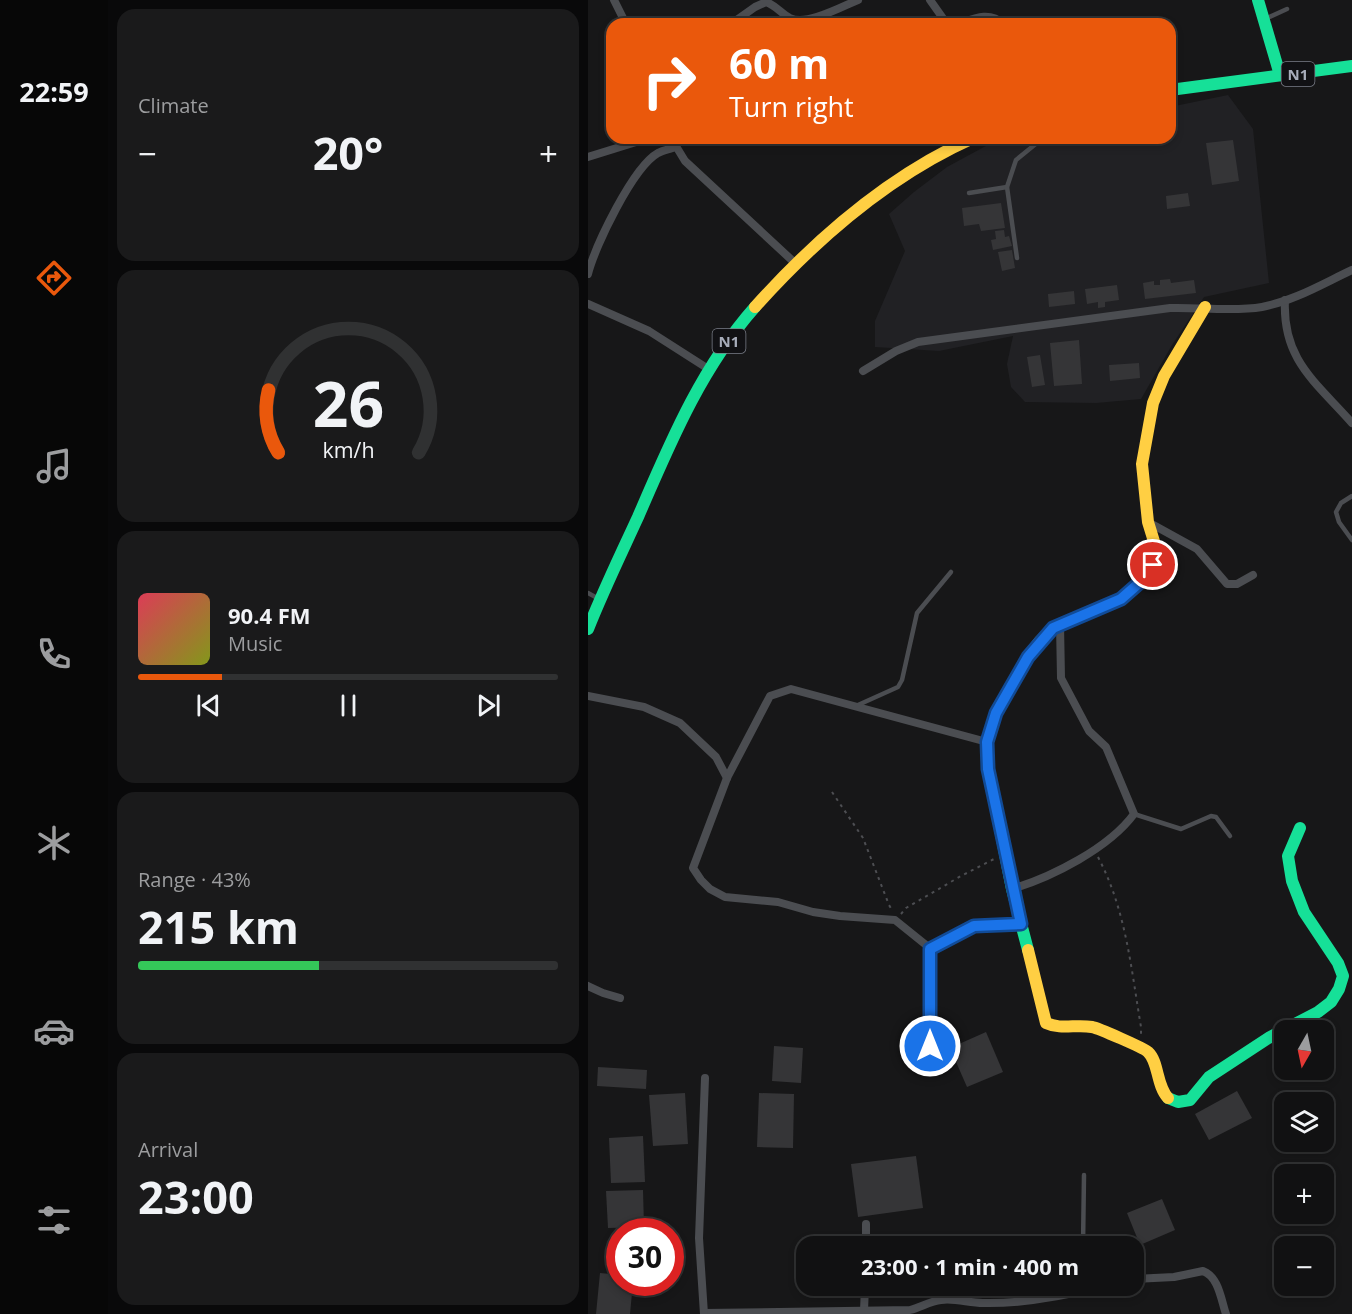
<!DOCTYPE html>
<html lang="en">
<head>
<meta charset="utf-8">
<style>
	body { margin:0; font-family:"Open Sans",sans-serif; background:#1a1a1b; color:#f1f3f6; height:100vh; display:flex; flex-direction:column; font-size:22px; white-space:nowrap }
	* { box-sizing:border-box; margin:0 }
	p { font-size:20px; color:#9c9d9f }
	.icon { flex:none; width:33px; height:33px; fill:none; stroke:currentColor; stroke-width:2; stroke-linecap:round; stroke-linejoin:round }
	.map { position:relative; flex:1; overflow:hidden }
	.side { display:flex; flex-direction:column; gap:9px; padding:9px; background:#09090a; width:480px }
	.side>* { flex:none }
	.guide { position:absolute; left:18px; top:18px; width:570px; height:126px; border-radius:18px; box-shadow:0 3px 9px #0003,0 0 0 2px #303132; background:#ea580c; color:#fff; overflow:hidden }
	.needle { width:39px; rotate:189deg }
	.tools { position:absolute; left:686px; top:1020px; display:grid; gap:12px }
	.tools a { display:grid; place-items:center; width:60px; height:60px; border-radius:12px; background:#111112; box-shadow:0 3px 9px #0003,0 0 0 2px #303132; font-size:30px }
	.speed { position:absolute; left:18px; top:1218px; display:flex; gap:12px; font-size:30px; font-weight:700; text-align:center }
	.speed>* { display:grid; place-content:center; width:78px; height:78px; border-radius:50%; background:#111112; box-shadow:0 3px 9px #0003,0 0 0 2px #303132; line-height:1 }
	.speed .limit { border:9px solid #d22; background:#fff; color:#111 }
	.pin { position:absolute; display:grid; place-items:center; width:51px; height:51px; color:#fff; margin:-26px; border:3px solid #fff; border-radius:50%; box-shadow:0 2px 6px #0007 }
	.me { position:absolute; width:66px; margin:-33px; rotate:0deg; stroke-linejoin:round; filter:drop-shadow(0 0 4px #0008) }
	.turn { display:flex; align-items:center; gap:21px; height:126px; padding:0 24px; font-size:27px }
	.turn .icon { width:78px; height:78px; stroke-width:2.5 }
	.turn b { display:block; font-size:42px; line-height:51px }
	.big { font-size:45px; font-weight:700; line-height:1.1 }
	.side .tile { flex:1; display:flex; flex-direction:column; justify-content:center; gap:9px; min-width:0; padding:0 21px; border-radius:18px; background:#1a1a1b }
	.side .dial { align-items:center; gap:0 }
	.dial svg { height:156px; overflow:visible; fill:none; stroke:#303132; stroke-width:7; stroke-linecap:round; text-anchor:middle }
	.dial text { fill:#f1f3f6; stroke:none }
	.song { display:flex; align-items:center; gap:18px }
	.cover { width:72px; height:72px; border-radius:9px; background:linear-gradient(135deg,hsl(350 70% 55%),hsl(70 70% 35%)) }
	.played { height:6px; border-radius:3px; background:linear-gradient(90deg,#ea580c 20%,#303132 20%) }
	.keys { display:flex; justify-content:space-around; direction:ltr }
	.heat { display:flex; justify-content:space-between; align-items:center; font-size:33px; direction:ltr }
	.charge { height:9px; border-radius:4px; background:linear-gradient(90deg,#34c759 43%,#303132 0) }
	.trip { position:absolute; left:208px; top:1236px; width:348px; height:60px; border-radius:18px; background:#111112; box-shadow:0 3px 9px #0003,0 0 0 2px #303132; font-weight:700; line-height:60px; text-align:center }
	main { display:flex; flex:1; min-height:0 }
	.tab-bar { display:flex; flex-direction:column; width:108px; justify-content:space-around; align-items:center; background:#070707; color:#9c9d9f }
	.tab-bar .icon { width:42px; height:42px }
	.tab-bar .current { color:#ea580c }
	.tab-bar b { font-size:27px; color:#f1f3f6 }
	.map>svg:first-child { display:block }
</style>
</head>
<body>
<main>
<nav class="tab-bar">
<b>22:59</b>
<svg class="icon current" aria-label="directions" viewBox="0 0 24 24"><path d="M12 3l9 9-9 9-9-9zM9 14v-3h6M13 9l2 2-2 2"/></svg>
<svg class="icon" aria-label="music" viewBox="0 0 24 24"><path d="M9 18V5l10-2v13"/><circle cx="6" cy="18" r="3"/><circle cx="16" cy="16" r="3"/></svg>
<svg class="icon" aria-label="phone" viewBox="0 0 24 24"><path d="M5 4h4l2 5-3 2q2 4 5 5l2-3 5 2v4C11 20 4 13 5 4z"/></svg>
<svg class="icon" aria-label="climate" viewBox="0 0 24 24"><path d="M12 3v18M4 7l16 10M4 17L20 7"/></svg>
<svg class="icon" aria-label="car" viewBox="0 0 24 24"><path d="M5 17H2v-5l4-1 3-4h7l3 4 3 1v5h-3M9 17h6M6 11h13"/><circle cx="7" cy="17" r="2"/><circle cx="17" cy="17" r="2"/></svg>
<svg class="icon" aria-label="filters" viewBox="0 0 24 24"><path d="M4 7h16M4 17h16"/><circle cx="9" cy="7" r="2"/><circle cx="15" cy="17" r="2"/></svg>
</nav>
<section class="side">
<div class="tile"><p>Climate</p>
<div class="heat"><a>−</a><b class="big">20°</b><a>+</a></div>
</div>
<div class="tile dial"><svg viewBox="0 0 100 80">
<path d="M14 69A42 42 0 1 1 86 69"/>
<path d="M14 69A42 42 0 0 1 9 37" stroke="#ea580c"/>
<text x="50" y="56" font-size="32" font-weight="700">26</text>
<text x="50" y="72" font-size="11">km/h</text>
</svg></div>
<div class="tile">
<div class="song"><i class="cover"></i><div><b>90.4 FM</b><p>Music</p></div></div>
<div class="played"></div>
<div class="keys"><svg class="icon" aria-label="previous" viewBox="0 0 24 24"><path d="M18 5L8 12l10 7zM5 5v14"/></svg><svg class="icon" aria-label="pause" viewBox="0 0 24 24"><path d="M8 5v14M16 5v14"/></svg><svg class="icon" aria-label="next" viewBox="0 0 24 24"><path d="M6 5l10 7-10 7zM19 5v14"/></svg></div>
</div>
<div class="tile"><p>Range · 43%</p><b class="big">215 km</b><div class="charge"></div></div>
<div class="tile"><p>Arrival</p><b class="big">23:00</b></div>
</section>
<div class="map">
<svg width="764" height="1314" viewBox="0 0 764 1314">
	<rect width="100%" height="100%" fill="#171718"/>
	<!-- built -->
	<polygon fill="#212124" points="640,95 665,129 681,283 616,297 584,345 553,399 508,403 437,402 423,387 419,364 425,336 351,351 287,347 287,321 317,251 301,214 326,192 359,167 407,141 422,138 582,138 582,107"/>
	<!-- building -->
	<g fill="#353537">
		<polygon points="645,140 651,181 624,185 618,143"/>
		<polygon points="600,193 602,206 579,209 578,196"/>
		<polygon points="413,203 417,228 393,231 391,224 376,226 374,208"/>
		<polygon points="416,230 417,237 421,236 424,246 405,250 403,240 408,239 407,231"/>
		<polygon points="424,250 427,268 414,271 410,252"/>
		<polygon points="582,279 583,283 606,280 608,293 557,299 555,283 566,281 566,285 572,285 572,280"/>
		<polygon points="529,285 531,300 517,302 517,307 510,308 510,302 499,304 497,289"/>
		<polygon points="486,291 487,304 461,307 460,294"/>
		<polygon points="491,340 494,384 466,386 462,343"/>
		<polygon points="452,355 457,385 444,387 439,357"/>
		<polygon points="551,363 552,378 522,381 521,365"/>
		<polygon points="398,1032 415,1072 379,1087 362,1048"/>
		<polygon points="186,1046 215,1048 213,1083 184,1081"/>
		<polygon points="10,1067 59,1070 58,1089 9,1086"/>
		<polygon points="649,1091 664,1118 621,1140 607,1114"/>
		<polygon points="97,1093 100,1144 65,1146 61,1095"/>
		<polygon points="171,1093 206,1094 205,1148 169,1147"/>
		<polygon points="55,1136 57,1182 23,1183 21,1138"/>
		<polygon points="328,1156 335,1208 270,1217 263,1164"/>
		<polygon points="55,1190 56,1227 20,1228 18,1191"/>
		<polygon points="574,1199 587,1230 552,1245 539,1213"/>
		<polygon points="12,1273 32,1275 32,1282 45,1282 42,1314 8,1314"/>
	</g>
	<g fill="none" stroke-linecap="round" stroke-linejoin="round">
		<!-- path -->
		<g stroke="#4d4e52" stroke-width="2" stroke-dasharray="3 4.5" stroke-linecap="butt">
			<polyline points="244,792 275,838 301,905 304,910"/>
			<path d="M510,857C538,910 543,968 553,1027V1037"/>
			<polyline points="313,914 318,908 373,876 406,859"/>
		</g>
		<!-- lane -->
		<g stroke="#4b4d51" stroke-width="4.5">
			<polyline points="677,19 699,9"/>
			<polyline points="381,193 419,187"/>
			<polyline points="429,258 419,187 428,160 455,138"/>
			<polyline points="764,496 753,503 748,512 751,522 764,540"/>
			<polyline points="0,593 11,599"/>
			<polyline points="270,705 310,687 314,680 329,613 363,572"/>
			<polyline points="546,814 593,829 623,816 628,817 642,836"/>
			<polyline points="495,1246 496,1175"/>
		</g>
		<!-- street -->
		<g stroke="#4b4d51" stroke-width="8">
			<polyline points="26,0 38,24"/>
			<polyline points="342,0 359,24"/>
			<path d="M143,24L167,7L178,2C189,6 192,13 202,18C219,26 253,7 270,0"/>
			<path d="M371,24C387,18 401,11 416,24"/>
			<polyline points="83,138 97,161 208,264"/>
			<polyline points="0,157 61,138"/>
			<path d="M0,274C7,246 45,167 70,153C75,150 82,149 88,147"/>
			<path d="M697,300C694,360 728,382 764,423"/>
			<polyline points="0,304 61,331 122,370"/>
			<path d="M275,371L308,351L330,342L582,308C612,307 645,312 674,307C706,301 736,283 764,270"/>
			<polyline points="560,522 609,549 639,584 649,584 665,575"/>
			<polyline points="0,696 56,707 92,723 128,757 139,778"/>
			<path d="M424,889C464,877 521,848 546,814L518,747L501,731L473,678L472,624"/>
			<polyline points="343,949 307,920 252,916 225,912 190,902 137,897 122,889 113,880 105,868 139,778 182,696 203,689 399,742"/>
			<polyline points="0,986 15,993 32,998"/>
			<polyline points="342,1046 343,949 386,926 433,924"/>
			<polyline points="278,1246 278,1224"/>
			<path d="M546,1279L586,1277L615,1271C631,1277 633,1300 638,1314"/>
			<polyline points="276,1311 277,1286"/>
			<path d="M116,1313L322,1310C333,1307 343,1301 353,1300C367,1298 381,1303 395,1303C436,1304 477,1296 516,1286"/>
			<polyline points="116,1314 111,1238 117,1078"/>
		</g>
		<!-- fast -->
		<g stroke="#16e098" stroke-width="12">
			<polyline points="670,0 692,75"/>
			<polyline points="582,90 764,66"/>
			<path d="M0,629C15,591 33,554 50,517C82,443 113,368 167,307"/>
			<polyline points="439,658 408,713 399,742 400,769 424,889 440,950"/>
			<polyline points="580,1098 590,1102 602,1100 621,1077 682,1037 730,1012 743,1002 751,989 755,976 750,963 716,912 704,881 700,856 712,828"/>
		</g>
		<!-- slow -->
		<g stroke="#ffcf43" stroke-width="12">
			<path d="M167,307C228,239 302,175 385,138"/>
			<polyline points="439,658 452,641 465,628 533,599 558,577 565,565 568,548 560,522 554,464 565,403 576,376 617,307"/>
			<path d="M440,950L458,1023C473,1030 488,1024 504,1027C510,1028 556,1048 560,1052C571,1062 568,1085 580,1098"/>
		</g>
	</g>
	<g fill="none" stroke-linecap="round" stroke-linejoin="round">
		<!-- route casing -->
		<g stroke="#114b97" stroke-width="15">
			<polyline id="route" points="342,1046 342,949 386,926 433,924 400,769 399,742 408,713 440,657 465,628 533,599 558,577 565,565"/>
		</g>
		<!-- route -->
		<use href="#route" stroke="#1a73e8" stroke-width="10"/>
	</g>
	<g text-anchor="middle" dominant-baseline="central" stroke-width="6" stroke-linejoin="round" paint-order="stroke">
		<!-- shield labels -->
		<g fill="#111114" stroke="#7a7e88" stroke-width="1.5">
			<rect x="693.5" y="62" width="33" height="24" rx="4.5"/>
			<rect x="124.5" y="329" width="33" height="24" rx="4.5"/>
		</g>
		<g font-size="15" font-weight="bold" fill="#a7acba">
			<text x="710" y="74">N1</text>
			<text x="141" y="341">N1</text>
		</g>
	</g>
</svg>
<div class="tools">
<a><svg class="needle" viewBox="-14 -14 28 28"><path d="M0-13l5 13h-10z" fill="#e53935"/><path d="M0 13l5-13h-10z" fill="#9c9d9f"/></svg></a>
<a><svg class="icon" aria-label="layers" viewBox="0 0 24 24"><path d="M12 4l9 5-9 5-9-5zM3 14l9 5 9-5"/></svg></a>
<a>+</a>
<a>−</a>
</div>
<div class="speed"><div class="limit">30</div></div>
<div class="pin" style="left:565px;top:565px;background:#d93025"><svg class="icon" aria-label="arrive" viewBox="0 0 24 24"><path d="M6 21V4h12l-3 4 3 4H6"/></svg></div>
<svg class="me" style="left:342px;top:1046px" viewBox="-20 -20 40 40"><circle r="17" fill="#1a73e8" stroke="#fff" stroke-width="3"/><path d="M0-11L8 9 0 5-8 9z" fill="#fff"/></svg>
<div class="trip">23:00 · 1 min · 400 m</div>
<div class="guide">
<div class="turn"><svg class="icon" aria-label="right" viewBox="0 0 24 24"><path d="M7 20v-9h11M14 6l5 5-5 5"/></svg><div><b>60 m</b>Turn right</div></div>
</div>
</div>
</main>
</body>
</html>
